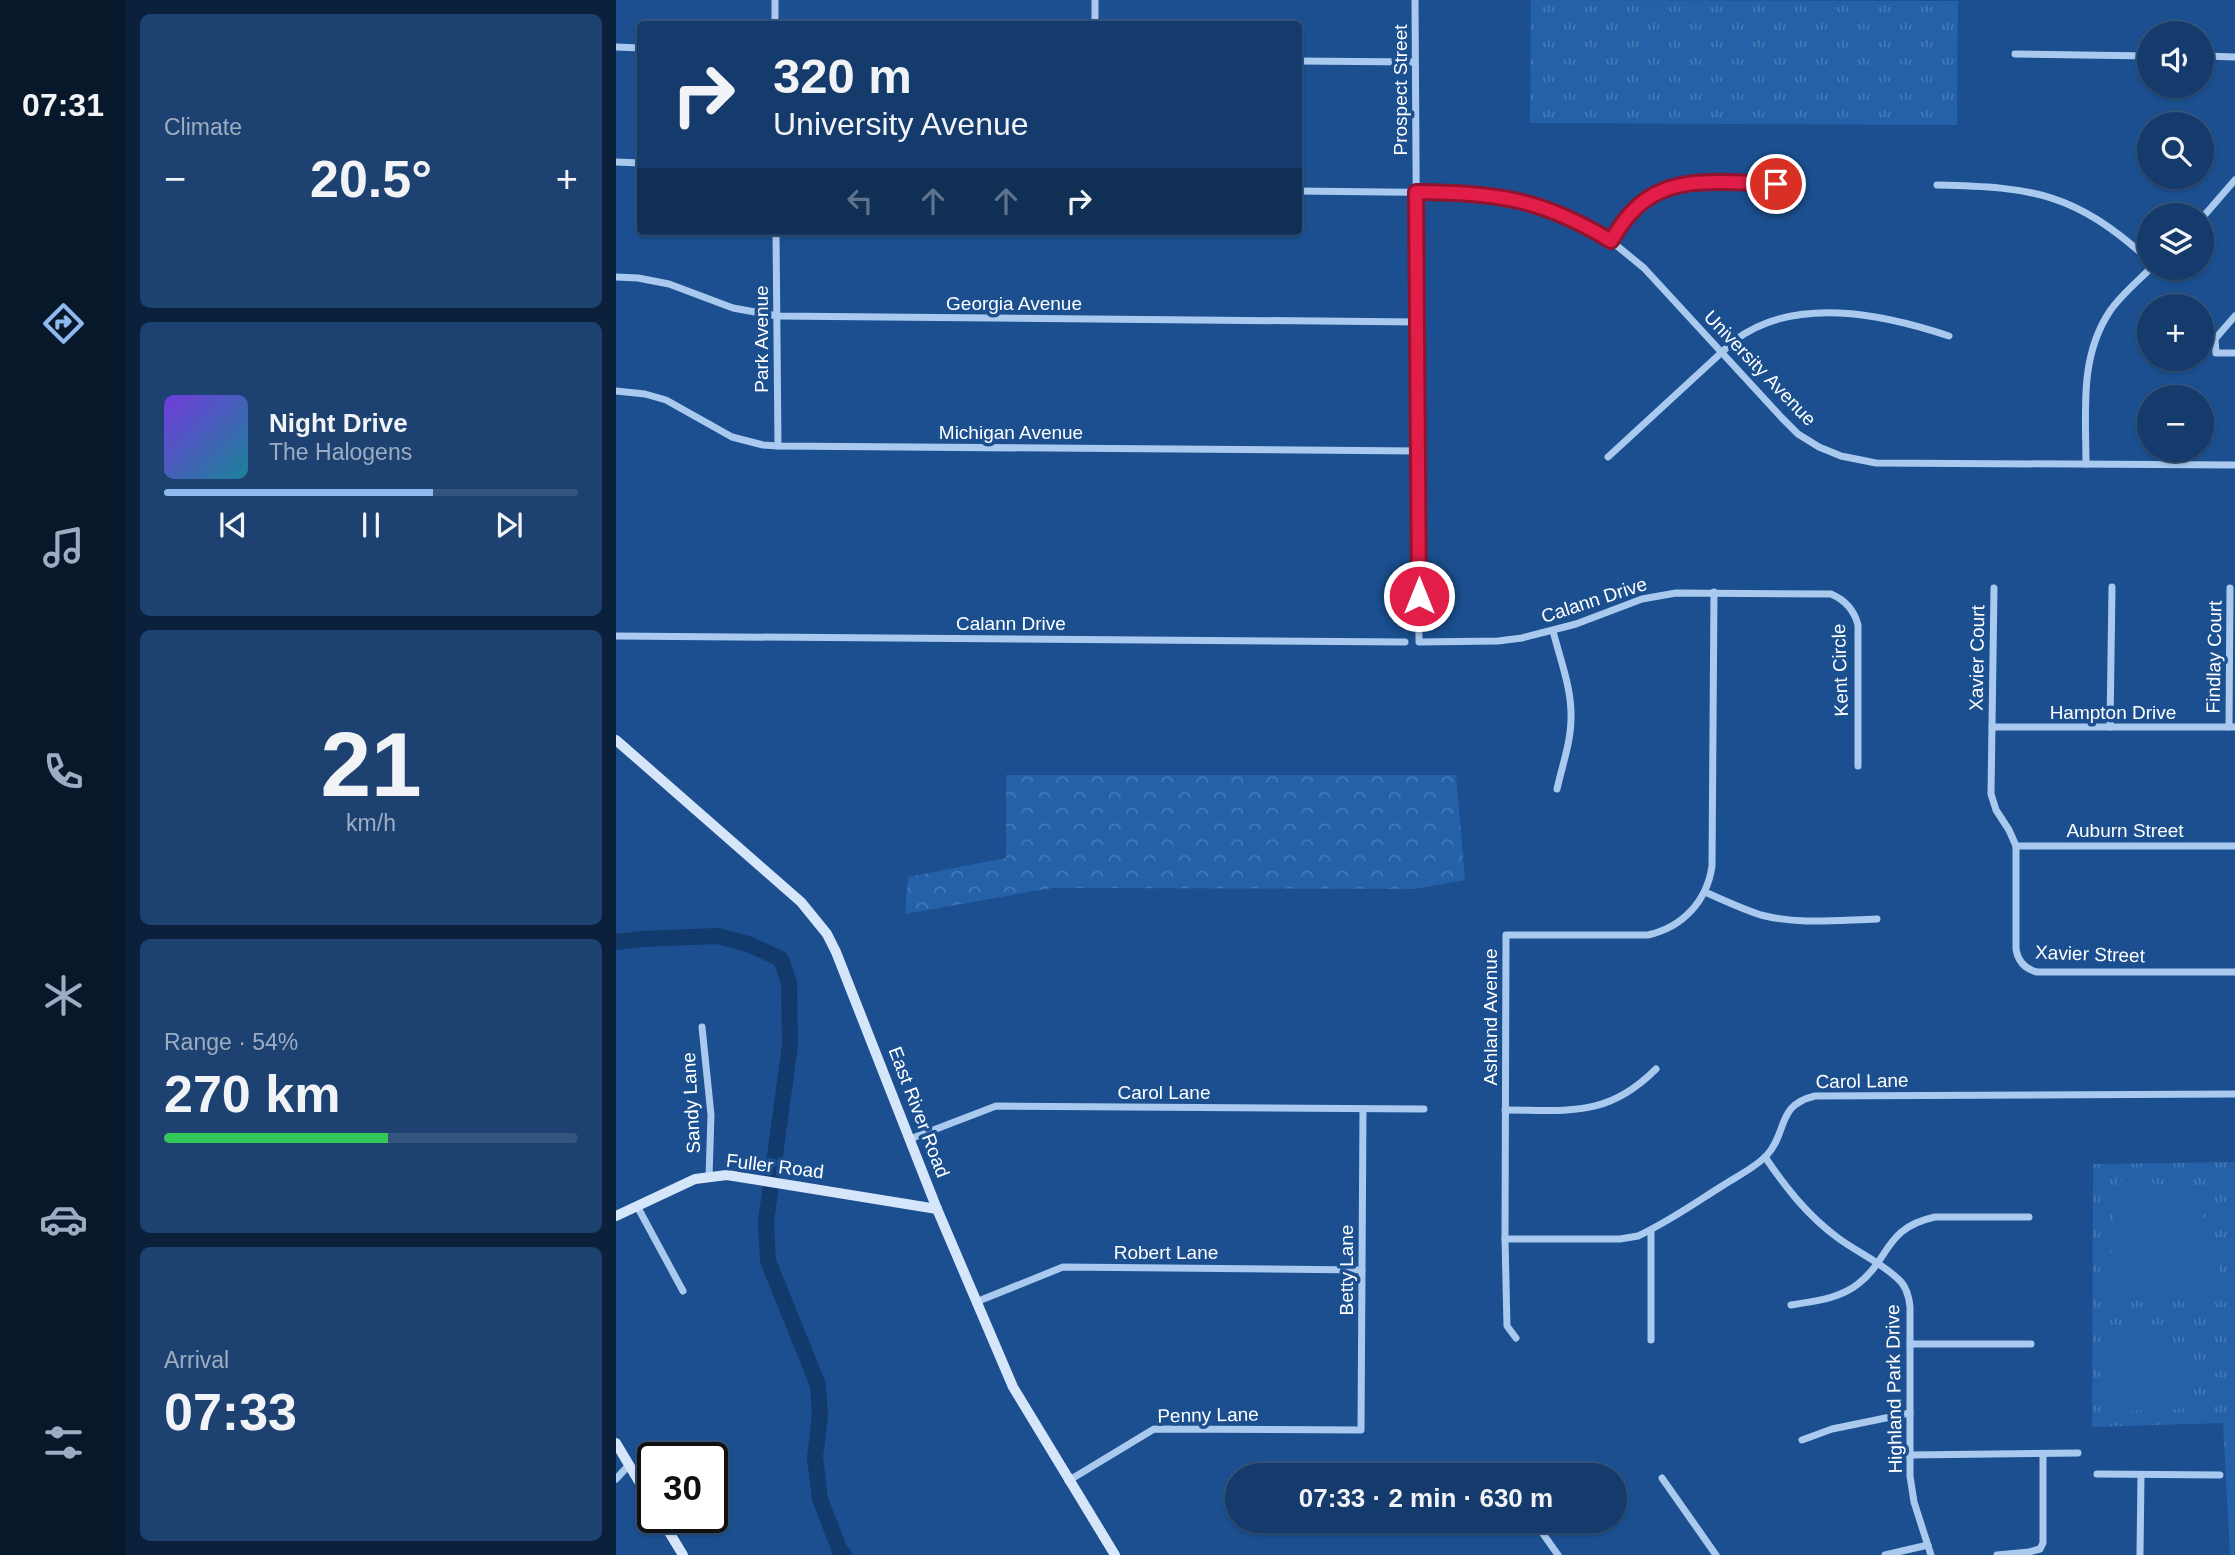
<!DOCTYPE html>
<html lang="en">
<head>
<meta charset="utf-8">
<style>
	body { margin:0; font-family:Arial,sans-serif; background:#1d4271; color:#f1f3f6; height:100vh; display:flex; flex-direction:column; font-size:26px; white-space:nowrap }
	* { box-sizing:border-box; margin:0 }
	p { font-size:23px; color:#9dadc1 }
	.icon { flex:none; width:38px; height:38px; fill:none; stroke:currentColor; stroke-width:2; stroke-linecap:round; stroke-linejoin:round }
	.map { position:relative; flex:1; overflow:hidden }
	.side { display:flex; flex-direction:column; gap:14px; padding:14px; background:#0b203b; width:490px }
	.side>* { flex:none }
	.hud { position:absolute; left:21px; top:21px; width:665px; height:214px; border-radius:7px; box-shadow:0 2px 5px #0004,0 0 0 2px #33557e; background:#143b6b; color:#f1f3f6; overflow:hidden }
	.buttons { position:absolute; left:1521px; top:21px; display:grid; gap:14px }
	.buttons a { display:grid; place-items:center; width:77px; height:77px; border-radius:50%; background:#143b6b; box-shadow:0 2px 5px #0004,0 0 0 2px #33557e; font-size:35px }
	.speed { position:absolute; left:21px; top:1442px; display:flex; gap:14px; font-size:35px; font-weight:700; text-align:center }
	.speed>* { display:grid; place-content:center; width:91px; height:91px; border-radius:50%; background:#143b6b; box-shadow:0 2px 5px #0004,0 0 0 2px #33557e; line-height:1 }
	.speed .limit { border:4px solid #111; border-radius:10px; background:#fff; color:#111 }
	.pin { position:absolute; display:grid; place-items:center; width:60px; height:60px; color:#fff; margin:-30px; border:4px solid #fff; border-radius:50%; box-shadow:0 2px 7px #0007 }
	.me { position:absolute; width:77px; margin:-38px; rotate:0deg; stroke-linejoin:round; filter:drop-shadow(0 0 5px #0008) }
	.turn { display:flex; align-items:center; gap:24px; height:147px; padding:0 21px; font-size:32px }
	.turn .icon { width:91px; height:91px; stroke-width:2.5 }
	.turn b { display:block; font-size:49px; line-height:60px }
	.lanes { display:flex; align-items:center; height:66px; padding:0 21px; background:#0003; justify-content:center; gap:35px; direction:ltr }
	.lanes .off { opacity:.35 }
	.big { font-size:52px; font-weight:700; line-height:1.1 }
	.side .widget { flex:1; display:flex; flex-direction:column; justify-content:center; gap:10px; min-width:0; padding:0 24px; border-radius:10px; background:#1d4271 }
	.side .dial { align-items:center; gap:0 }
	.dial b { font-size:91px; line-height:1 }
	.song { display:flex; align-items:center; gap:21px }
	.cover { width:84px; height:84px; border-radius:10px; background:linear-gradient(135deg,hsl(260 70% 55%),hsl(190 70% 35%)) }
	.played { height:7px; border-radius:4px; background:linear-gradient(90deg,#90b9f0 65%,#33557e 65%) }
	.keys { display:flex; justify-content:space-around; direction:ltr }
	.heat { display:flex; justify-content:space-between; align-items:center; font-size:38px; direction:ltr }
	.charge { height:10px; border-radius:5px; background:linear-gradient(90deg,#34c759 54%,#33557e 0) }
	.trip { position:absolute; left:609px; top:1463px; width:402px; height:70px; border-radius:35px; background:#143b6b; box-shadow:0 2px 5px #0004,0 0 0 2px #33557e; font-weight:700; line-height:70px; text-align:center }
	main { display:flex; flex:1; min-height:0 }
	.tabs { display:flex; flex-direction:column; width:126px; justify-content:space-around; align-items:center; background:#08182b; color:#9dadc1 }
	.tabs .icon { width:49px; height:49px }
	.tabs .active { color:#90b9f0 }
	.tabs b { font-size:32px; color:#f1f3f6 }
	.map>svg:first-child { display:block }
</style>
</head>
<body>
<main>
<nav class="tabs">
<b>07:31</b>
<svg class="icon active" aria-label="directions" viewBox="0 0 24 24"><path d="M12 3l9 9-9 9-9-9zM9 14v-3h6M13 9l2 2-2 2"/></svg>
<svg class="icon" aria-label="music" viewBox="0 0 24 24"><path d="M9 18V5l10-2v13"/><circle cx="6" cy="18" r="3"/><circle cx="16" cy="16" r="3"/></svg>
<svg class="icon" aria-label="phone" viewBox="0 0 24 24"><path d="M5 4h4l2 5-3 2q2 4 5 5l2-3 5 2v4C11 20 4 13 5 4z"/></svg>
<svg class="icon" aria-label="climate" viewBox="0 0 24 24"><path d="M12 3v18M4 7l16 10M4 17L20 7"/></svg>
<svg class="icon" aria-label="car" viewBox="0 0 24 24"><path d="M5 17H2v-5l4-1 3-4h7l3 4 3 1v5h-3M9 17h6M6 11h13"/><circle cx="7" cy="17" r="2"/><circle cx="17" cy="17" r="2"/></svg>
<svg class="icon" aria-label="filters" viewBox="0 0 24 24"><path d="M4 7h16M4 17h16"/><circle cx="9" cy="7" r="2"/><circle cx="15" cy="17" r="2"/></svg>
</nav>
<section class="side">
<div class="widget"><p>Climate</p>
<div class="heat"><a>−</a><b class="big">20.5°</b><a>+</a></div>
</div>
<div class="widget">
<div class="song"><i class="cover"></i><div><b>Night Drive</b><p>The Halogens</p></div></div>
<div class="played"></div>
<div class="keys"><svg class="icon" aria-label="previous" viewBox="0 0 24 24"><path d="M18 5L8 12l10 7zM5 5v14"/></svg><svg class="icon" aria-label="pause" viewBox="0 0 24 24"><path d="M8 5v14M16 5v14"/></svg><svg class="icon" aria-label="next" viewBox="0 0 24 24"><path d="M6 5l10 7-10 7zM19 5v14"/></svg></div>
</div>
<div class="widget dial"><b>21</b><p>km/h</p></div>
<div class="widget"><p>Range · 54%</p><b class="big">270 km</b><div class="charge"></div></div>
<div class="widget"><p>Arrival</p><b class="big">07:33</b></div>
</section>
<div class="map">
<svg width="1619" height="1555" viewBox="0 0 1619 1555">
	<defs>
		<pattern id="grass-tufts" width="24" height="20" patternUnits="userSpaceOnUse" patternTransform="scale(1.75)"><rect width="24" height="20" fill="#2461a8"/><path d="M3 7l-1-3M5 7V3M7 7l1-3M15 17l-1-3M17 17v-4M19 17l1-3" fill="none" stroke="#4579b5"/></pattern>
		<pattern id="forest-crowns" width="20" height="18" patternUnits="userSpaceOnUse" patternTransform="scale(1.75)"><rect width="20" height="18" fill="#2461a8"/><path d="M2 6a3 3 0 1 1 6 0M12 15a3 3 0 1 1 6 0" fill="none" stroke="#4579b5"/></pattern>
	</defs>
	<rect width="100%" height="100%" fill="#1b4f8f"/>
	<!-- grass -->
	<g fill="url(#grass-tufts)">
		<polygon points="915,0 1342,1 1341,125 914,123"/>
		<polygon points="1619,1162 1619,1555 1614,1555 1607,1423 1476,1427 1477,1164"/>
	</g>
	<!-- forest -->
	<polygon fill="url(#forest-crowns)" points="390,775 840,775 849,880 799,889 436,888 289,914 292,877 390,858"/>
	<!-- pitch -->
	<g fill="#2461a8">
		<path d="M1501,1180C1517,1181 1545,1182 1560,1190C1565,1193 1571,1200 1576,1205C1604,1231 1606,1251 1600,1288L1568,1294L1499,1300L1492,1295Z"/>
		<polygon points="1493,1327 1529,1332 1543,1342 1561,1360 1569,1373 1571,1408 1496,1412 1489,1404"/>
	</g>
	<g fill="none" stroke-linecap="round" stroke-linejoin="round">
		<!-- river -->
		<polyline stroke="#123a6d" stroke-width="16" points="0,942 26,939 102,936 132,944 165,959 173,983 174,1045 150,1222 152,1261 202,1385 204,1415 199,1457 204,1499 224,1551 228,1555"/>
		<!-- street -->
		<g stroke="#a9c9ee" stroke-width="7">
			<polyline points="159,0 159,24"/>
			<polyline points="479,0 479,24"/>
			<path d="M799,0L803,642L882,641L906,638L960,624L1026,599L1060,593L1215,594C1229,600 1238,609 1242,625V766"/>
			<polyline points="0,47 24,48"/>
			<polyline points="1399,54 1533,56"/>
			<polyline points="1586,56 1619,57"/>
			<polyline points="682,61 799,62"/>
			<polyline points="0,162 24,163"/>
			<path d="M1321,185C1418,187 1459,193 1533,260"/>
			<polyline points="682,191 856,193 905,200 952,217 995,241 1028,268 1165,417 1182,434 1203,447 1225,456 1260,463 1619,465"/>
			<polyline points="1586,218 1619,180"/>
			<polyline points="160,231 162,446"/>
			<path d="M995,241C1005,226 1014,209 1030,199C1067,174 1141,184 1186,185"/>
			<polyline points="0,277 22,278 53,284 117,308 161,316 801,322"/>
			<polyline points="1619,316 1599,339 1600,353 1619,353"/>
			<polyline points="0,391 29,394 50,400 116,437 147,445 162,446 802,451"/>
			<path d="M992,457L1118,341C1178,295 1267,314 1333,336"/>
			<path d="M1470,464C1470,412 1463,357 1494,311C1505,295 1521,282 1535,268"/>
			<path d="M1378,588L1375,794L1380,810L1393,830L1400,846V949C1402,962 1409,969 1421,972H1619"/>
			<path d="M937,631C944,659 956,689 955,718C955,742 946,766 941,789"/>
			<polyline points="0,636 789,642"/>
			<polyline points="1376,727 1619,727"/>
			<polyline points="1494,727 1496,587"/>
			<polyline points="1613,727 1614,588"/>
			<polyline points="1400,846 1619,846"/>
			<path d="M1089,892C1107,900 1126,909 1145,915C1183,925 1222,920 1261,919"/>
			<polyline points="86,1027 95,1115 93,1177"/>
			<path d="M889,1110C953,1110 991,1118 1040,1069"/>
			<polyline points="294,1139 380,1106 808,1109"/>
			<path d="M1149,1157C1170,1188 1192,1216 1222,1238C1241,1252 1264,1262 1281,1278C1290,1285 1293,1296 1294,1307V1476L1298,1502L1315,1555"/>
			<polyline points="21,1206 67,1291"/>
			<path d="M889,1239H1004L1022,1236C1052,1222 1079,1203 1106,1186C1121,1176 1139,1168 1151,1155C1172,1132 1160,1105 1199,1096L1619,1094"/>
			<polyline points="360,1302 447,1267 746,1270"/>
			<path d="M1175,1305C1198,1301 1223,1299 1242,1284C1275,1258 1268,1228 1319,1217H1413"/>
			<path d="M900,1338L891,1326L889,1239L890,935H1032C1067,927 1091,901 1096,866L1098,592"/>
			<polyline points="1035,1340 1035,1230"/>
			<polyline points="1294,1344 1415,1344"/>
			<polyline points="1186,1440 1216,1429 1294,1413"/>
			<polyline points="1293,1455 1462,1453"/>
			<polyline points="1481,1474 1604,1475"/>
			<polyline points="1046,1478 1100,1555"/>
			<polyline points="0,1479 13,1465"/>
			<polyline points="452,1481 538,1429 745,1430 747,1109"/>
			<polyline points="918,1521 942,1555"/>
			<polyline points="1269,1555 1312,1545"/>
			<polyline points="1381,1555 1413,1552 1424,1549 1427,1543 1427,1454"/>
			<polyline points="1524,1555 1525,1475"/>
		</g>
		<!-- secondary -->
		<g stroke="#d6e6fa" stroke-width="10">
			<polyline points="0,740 185,902 211,934 220,952 321,1209 397,1387 499,1555"/>
			<polyline points="0,1216 79,1179 111,1175 321,1209"/>
			<polyline points="0,1443 37,1505"/>
			<polyline points="44,1517 67,1555"/>
		</g>
	</g>
	<g fill="none" stroke-linecap="round" stroke-linejoin="round">
		<!-- route casing -->
		<g stroke="#92132f" stroke-width="18">
			<path id="route" d="M803,596L800,192C880,193 925,198 995,241C1002,230 1008,219 1018,210C1054,172 1113,183 1160,184"/>
		</g>
		<!-- route -->
		<use href="#route" stroke="#e11d48" stroke-width="12"/>
	</g>
	<g text-anchor="middle" dominant-baseline="central" stroke-width="7" stroke-linejoin="round" paint-order="stroke">
		<!-- street labels -->
		<g font-size="19" fill="#fff" stroke="#1b4f8f">
			<text transform="translate(784 90) rotate(-90)">Prospect Street</text>
			<text x="398" y="303">Georgia Avenue</text>
			<text transform="translate(145 339) rotate(-90)">Park Avenue</text>
			<text transform="translate(1144 368) rotate(46)">University Avenue</text>
			<text x="395" y="432">Michigan Avenue</text>
			<text transform="translate(978 600) rotate(-18)">Calann Drive</text>
			<text x="395" y="623">Calann Drive</text>
			<text transform="translate(1598 657) rotate(-89)">Findlay Court</text>
			<text transform="translate(1361 658) rotate(-89)">Xavier Court</text>
			<text transform="translate(1224 670) rotate(-92)">Kent Circle</text>
			<text x="1497" y="712">Hampton Drive</text>
			<text x="1509" y="830">Auburn Street</text>
			<text transform="translate(1474 954) rotate(2)">Xavier Street</text>
			<text transform="translate(874 1017) rotate(-90)">Ashland Avenue</text>
			<text transform="translate(1246 1081) rotate(-1)">Carol Lane</text>
			<text x="548" y="1092">Carol Lane</text>
			<text transform="translate(75 1103) rotate(-93)">Sandy Lane</text>
			<text transform="translate(303 1112) rotate(69)">East River Road</text>
			<text transform="translate(159 1166) rotate(7)">Fuller Road</text>
			<text x="550" y="1252">Robert Lane</text>
			<text transform="translate(730 1270) rotate(-90)">Betty Lane</text>
			<text transform="translate(1278 1389) rotate(-91)">Highland Park Drive</text>
			<text transform="translate(592 1415) rotate(-1)">Penny Lane</text>
		</g>
	</g>
</svg>
<div class="buttons">
<a><svg class="icon" aria-label="sound" viewBox="0 0 24 24"><path d="M4 9h4l5-4v14l-5-4H4zM17 9q2 3 0 6"/></svg></a>
<a><svg class="icon" aria-label="search" viewBox="0 0 24 24"><circle cx="10" cy="10" r="6"/><path d="M15 15l6 6"/></svg></a>
<a><svg class="icon" aria-label="layers" viewBox="0 0 24 24"><path d="M12 4l9 5-9 5-9-5zM3 14l9 5 9-5"/></svg></a>
<a>+</a>
<a>−</a>
</div>
<div class="speed"><div class="limit">30</div></div>
<div class="pin" style="left:1160px;top:184px;background:#d93025"><svg class="icon" aria-label="arrive" viewBox="0 0 24 24"><path d="M6 21V4h12l-3 4 3 4H6"/></svg></div>
<svg class="me" style="left:803px;top:596px" viewBox="-20 -20 40 40"><circle r="17" fill="#e11d48" stroke="#fff" stroke-width="3"/><path d="M0-11L8 9 0 5-8 9z" fill="#fff"/></svg>
<div class="trip">07:33 · 2 min · 630 m</div>
<div class="hud">
<div class="turn"><svg class="icon" aria-label="right" viewBox="0 0 24 24"><path d="M7 20v-9h11M14 6l5 5-5 5"/></svg><div><b>320 m</b>University Avenue</div></div>
<div class="lanes"><svg class="icon off" aria-label="left" viewBox="0 0 24 24"><path d="M17 20v-9H6M10 6l-5 5 5 5"/></svg><svg class="icon off" aria-label="ahead" viewBox="0 0 24 24"><path d="M12 20V5M6 11l6-6 6 6"/></svg><svg class="icon off" aria-label="ahead" viewBox="0 0 24 24"><path d="M12 20V5M6 11l6-6 6 6"/></svg><svg class="icon" aria-label="right" viewBox="0 0 24 24"><path d="M7 20v-9h11M14 6l5 5-5 5"/></svg></div>
</div>
</div>
</main>
</body>
</html>
